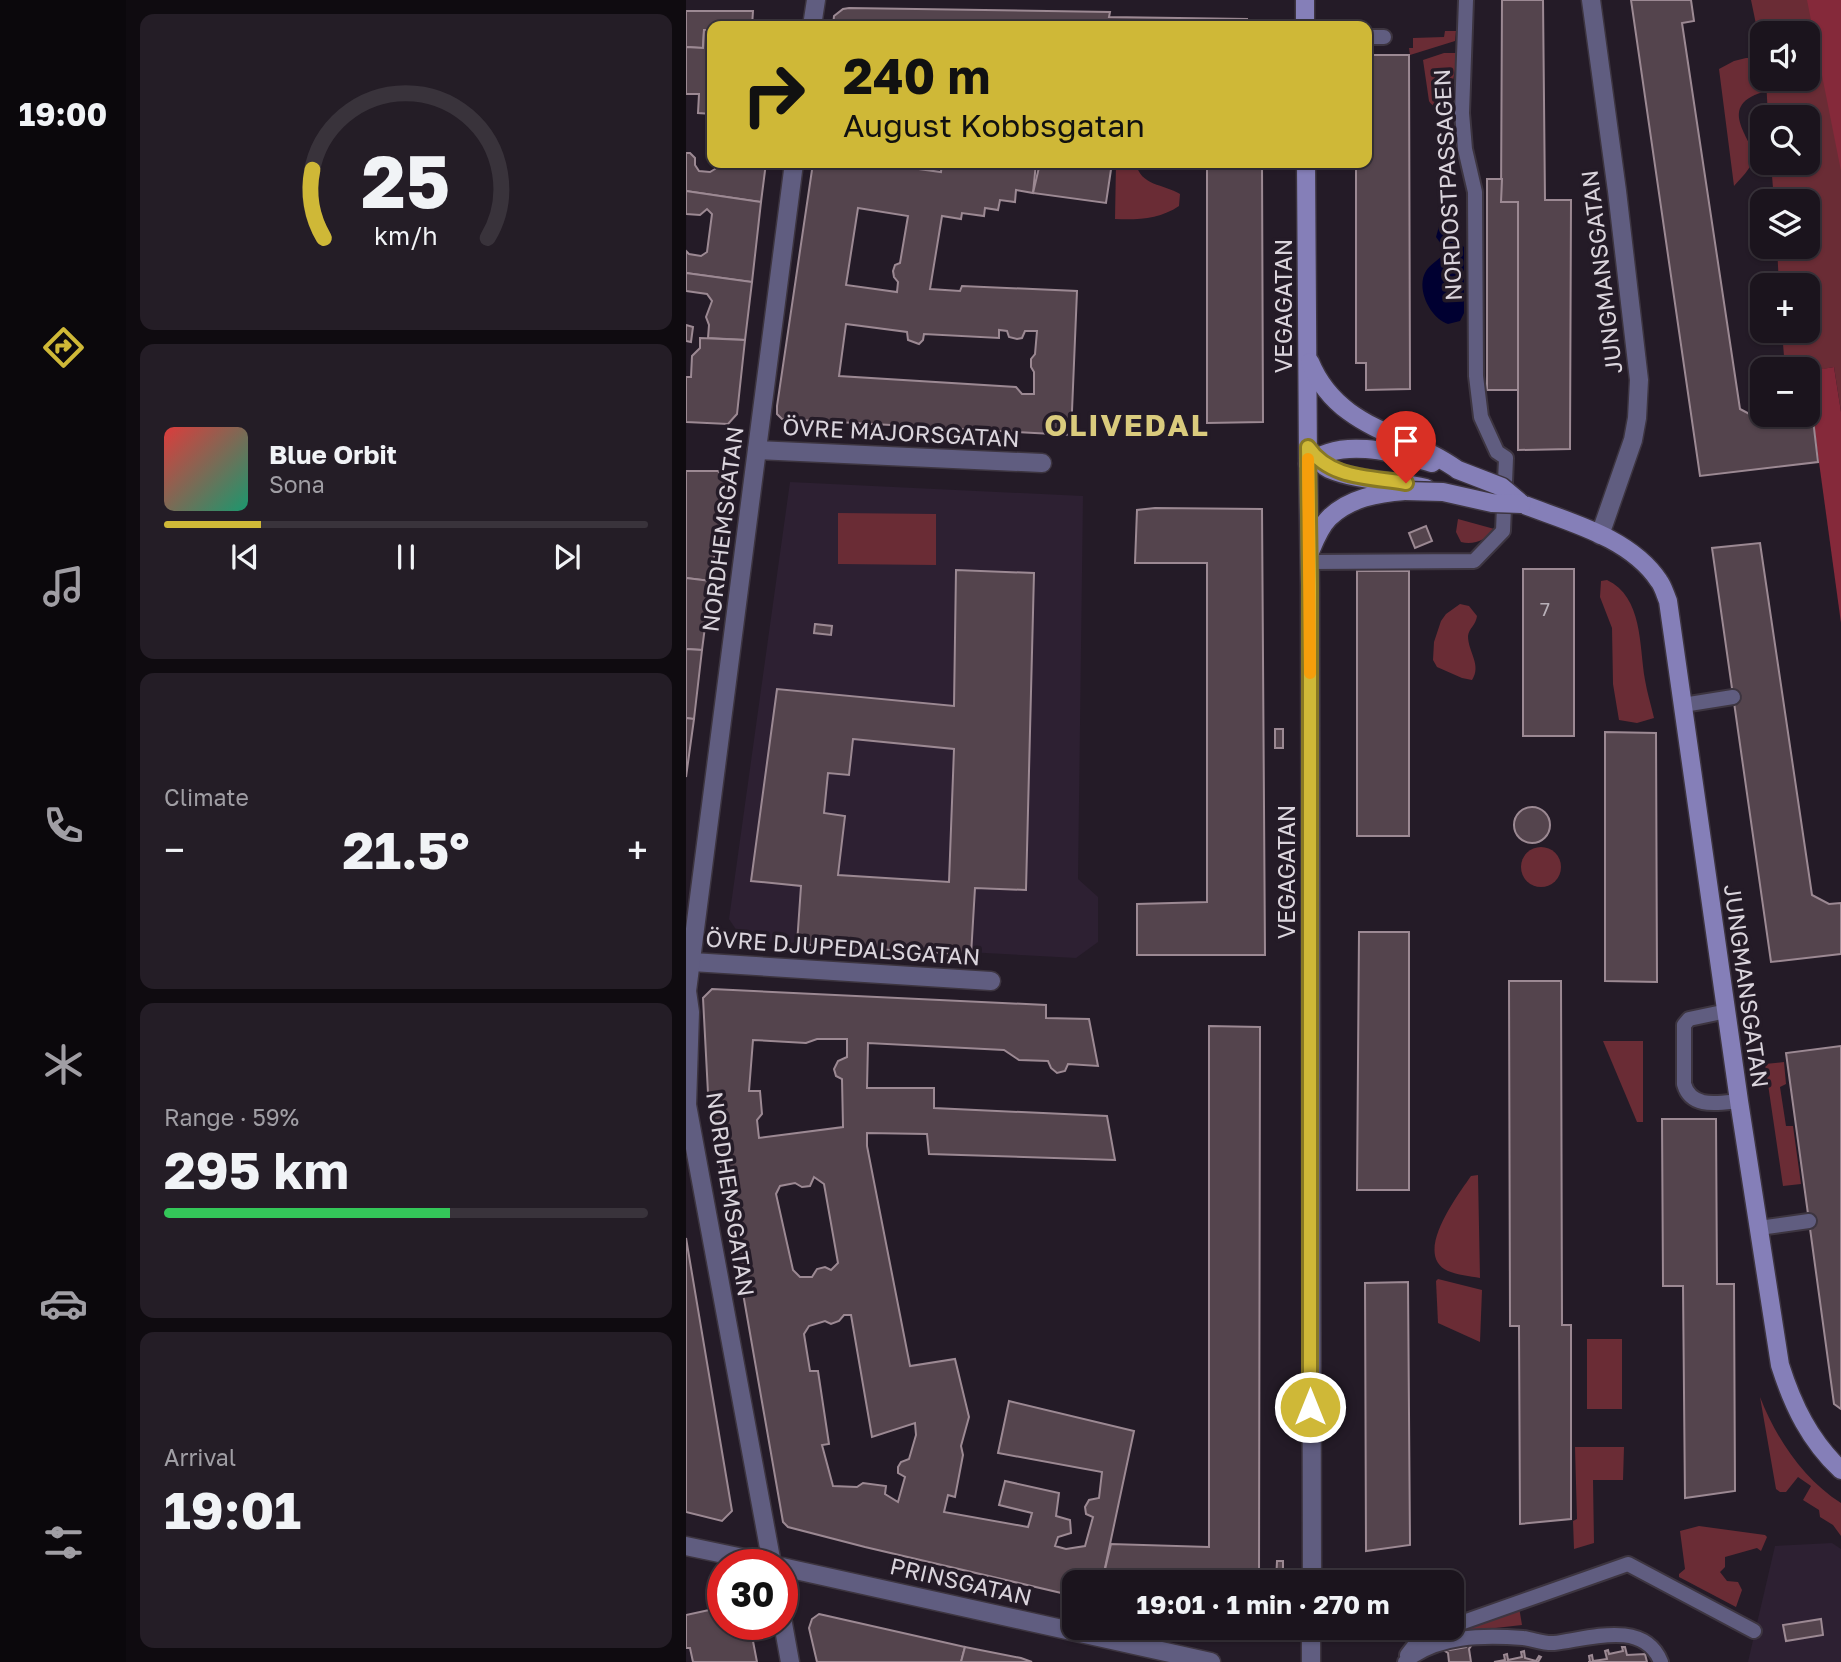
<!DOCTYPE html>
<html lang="en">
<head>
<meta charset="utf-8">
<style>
	body { margin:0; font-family:"Golos Text",sans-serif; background:#241d26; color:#f1f3f6; height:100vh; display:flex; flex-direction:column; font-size:26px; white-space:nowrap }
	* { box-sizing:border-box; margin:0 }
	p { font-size:23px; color:#a09ea4 }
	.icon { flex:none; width:38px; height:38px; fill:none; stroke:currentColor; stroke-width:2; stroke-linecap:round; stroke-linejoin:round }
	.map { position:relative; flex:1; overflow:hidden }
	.sheet { display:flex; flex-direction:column; gap:14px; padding:14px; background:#0f0b10; width:560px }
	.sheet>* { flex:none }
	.hud { position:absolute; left:21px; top:21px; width:665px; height:147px; border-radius:14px; box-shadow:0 2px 5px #0004,0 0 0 2px #39333b; background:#cfb837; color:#111; overflow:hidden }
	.buttons { position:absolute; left:1064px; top:21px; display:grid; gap:14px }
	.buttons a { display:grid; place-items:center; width:70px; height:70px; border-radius:14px; background:#1b141d; box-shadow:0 2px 5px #0004,0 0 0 2px #39333b; font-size:35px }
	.speed { position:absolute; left:21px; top:1549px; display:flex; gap:14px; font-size:35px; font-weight:700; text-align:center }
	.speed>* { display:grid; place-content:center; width:91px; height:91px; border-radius:50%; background:#1b141d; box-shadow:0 2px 5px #0004,0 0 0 2px #39333b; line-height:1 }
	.speed .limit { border:10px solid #d22; background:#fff; color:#111 }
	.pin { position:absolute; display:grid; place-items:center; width:60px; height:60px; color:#fff; margin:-72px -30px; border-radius:50% 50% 50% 0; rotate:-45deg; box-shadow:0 0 7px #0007 }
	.pin .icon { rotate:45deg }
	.me { position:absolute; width:77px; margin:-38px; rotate:0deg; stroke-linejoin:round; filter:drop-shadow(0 0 5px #0008) }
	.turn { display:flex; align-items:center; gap:24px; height:147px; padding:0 21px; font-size:32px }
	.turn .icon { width:91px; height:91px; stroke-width:2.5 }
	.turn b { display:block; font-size:49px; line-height:60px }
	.big { font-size:52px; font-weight:700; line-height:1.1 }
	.sheet .card { flex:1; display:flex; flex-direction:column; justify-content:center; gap:10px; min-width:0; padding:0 24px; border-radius:14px; background:#241d26 }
	.sheet .dial { align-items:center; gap:0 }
	.dial svg { height:182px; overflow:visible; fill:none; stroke:#39333b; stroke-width:7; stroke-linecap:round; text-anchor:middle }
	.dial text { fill:#f1f3f6; stroke:none }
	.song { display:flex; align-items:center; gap:21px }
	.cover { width:84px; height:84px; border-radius:10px; background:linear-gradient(135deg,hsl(0 70% 55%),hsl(160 70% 35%)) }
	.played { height:7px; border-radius:4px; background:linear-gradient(90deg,#cfb837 20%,#39333b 20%) }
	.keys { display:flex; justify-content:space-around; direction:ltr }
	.heat { display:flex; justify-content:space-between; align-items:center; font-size:38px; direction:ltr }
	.charge { height:10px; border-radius:5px; background:linear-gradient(90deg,#34c759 59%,#39333b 0) }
	.trip { position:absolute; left:376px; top:1570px; width:402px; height:70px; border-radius:14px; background:#1b141d; box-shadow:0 2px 5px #0004,0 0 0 2px #39333b; font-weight:700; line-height:70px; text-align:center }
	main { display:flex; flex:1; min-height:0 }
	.menu { display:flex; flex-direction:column; width:126px; justify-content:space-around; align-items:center; background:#0b080c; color:#a09ea4 }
	.menu .icon { width:49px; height:49px }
	.menu .current { color:#cfb837 }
	.menu b { font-size:32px; color:#f1f3f6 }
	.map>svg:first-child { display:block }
</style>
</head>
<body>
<main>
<nav class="menu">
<b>19:00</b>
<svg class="icon current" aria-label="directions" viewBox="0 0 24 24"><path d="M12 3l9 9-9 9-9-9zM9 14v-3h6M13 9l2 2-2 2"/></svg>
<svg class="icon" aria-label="music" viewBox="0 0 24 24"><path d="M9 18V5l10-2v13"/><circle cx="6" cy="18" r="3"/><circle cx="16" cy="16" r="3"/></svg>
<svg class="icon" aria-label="phone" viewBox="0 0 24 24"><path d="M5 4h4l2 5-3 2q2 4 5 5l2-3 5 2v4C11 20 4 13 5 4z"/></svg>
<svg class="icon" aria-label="climate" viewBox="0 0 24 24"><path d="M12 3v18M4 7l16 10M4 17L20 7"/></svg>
<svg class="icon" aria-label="car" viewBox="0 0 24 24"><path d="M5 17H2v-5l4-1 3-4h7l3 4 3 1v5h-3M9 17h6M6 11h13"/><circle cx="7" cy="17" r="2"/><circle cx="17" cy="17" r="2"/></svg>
<svg class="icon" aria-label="filters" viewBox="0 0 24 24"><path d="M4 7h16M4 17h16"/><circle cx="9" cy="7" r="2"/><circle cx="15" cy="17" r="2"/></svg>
</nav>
<section class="sheet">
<div class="card dial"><svg viewBox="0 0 100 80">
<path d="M14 69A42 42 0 1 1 86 69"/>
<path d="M14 69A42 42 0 0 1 9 39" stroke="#cfb837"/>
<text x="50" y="56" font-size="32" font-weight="700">25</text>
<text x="50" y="72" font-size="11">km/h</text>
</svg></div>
<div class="card">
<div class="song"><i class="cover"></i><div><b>Blue Orbit</b><p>Sona</p></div></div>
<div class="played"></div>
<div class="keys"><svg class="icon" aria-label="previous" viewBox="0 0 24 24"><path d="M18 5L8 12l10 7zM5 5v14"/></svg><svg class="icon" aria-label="pause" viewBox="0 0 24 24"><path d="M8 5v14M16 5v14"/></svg><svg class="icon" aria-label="next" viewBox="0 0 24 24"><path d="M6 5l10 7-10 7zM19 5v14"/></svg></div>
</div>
<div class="card"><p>Climate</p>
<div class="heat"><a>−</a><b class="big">21.5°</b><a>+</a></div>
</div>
<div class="card"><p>Range · 59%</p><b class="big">295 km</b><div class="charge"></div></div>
<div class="card"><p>Arrival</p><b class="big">19:01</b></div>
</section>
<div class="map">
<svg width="1155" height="1662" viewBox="0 0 1155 1662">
	<rect width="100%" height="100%" fill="#241b27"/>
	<!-- built -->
	<g fill="#2d2032">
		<polygon points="104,482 397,496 392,879 412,897 412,942 390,958 57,940 43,919"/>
		<polygon points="1146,1543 1155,1549 1155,1662 1062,1662 1089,1546"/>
	</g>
	<!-- green -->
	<g fill="#6a2c35">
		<polygon points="1065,0 1155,0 1155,412 1148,367 1122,372 1122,369 1099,369 1096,331 1122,331 1122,285 1093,285 1091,247 1122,247 1122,201 1088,201 1085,163 1122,163 1122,117 1082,117 1080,79 1122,79 1122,33 1076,33 1076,53"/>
		<polygon points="759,31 770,31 769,41 724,55 723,48 727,48 727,38 758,37"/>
		<path d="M758,53H770L771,58L763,104C756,111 748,109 743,101L737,60Z"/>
		<path d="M1060,58H1072L1077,92C1027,107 1071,142 1067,159C1065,169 1054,179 1048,186L1033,69L1048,61Z"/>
		<path d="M430,163H450C454,186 478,184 494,194L493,206C474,219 452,220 429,219Z"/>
		<polygon points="152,513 250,514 250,565 152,564"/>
		<path d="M772,519L812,530C800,538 789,546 775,542L770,532Z"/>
		<path d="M921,580C957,597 953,645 959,680C961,692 965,705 968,718L951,723L933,720L927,684L926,628L914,597L915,581Z"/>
		<path d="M774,604L783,606L791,616C790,625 783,628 782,636C782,652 796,665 786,680L776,678L751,667L747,660L748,642L755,621L760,614Z"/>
		<circle cx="855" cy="867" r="20"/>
		<polygon points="917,1041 957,1041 957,1122 951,1122"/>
		<polygon points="1098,1062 1100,1084 1094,1087 1100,1126 1107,1126 1115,1184 1097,1186 1079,1064"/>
		<path d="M792,1175L794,1278C784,1276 771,1275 762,1271C726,1255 772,1195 785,1176Z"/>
		<polygon points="752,1279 796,1290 794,1342 752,1323 750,1281"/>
		<rect x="901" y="1339" width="35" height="70"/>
		<path d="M1074,1397C1090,1438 1117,1479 1155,1503V1536L1147,1525L1134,1517L1133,1510L1117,1500L1125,1486L1112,1477L1100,1492H1094L1090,1489Z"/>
		<polygon points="889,1447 938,1447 937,1480 907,1480 908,1543 888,1549 887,1521 891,1519"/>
		<polygon points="1013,1526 1079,1535 1081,1537 1075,1551 1071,1548 1039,1557 1039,1567 1034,1572 1041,1581 1052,1582 1056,1590 1050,1607 993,1577 993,1574 999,1569 994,1531"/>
		<polygon points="833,1607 836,1625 765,1633"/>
	</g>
	<!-- forest -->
	<g fill="#85293a">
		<polygon points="1121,0 1155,0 1155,171"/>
		<polygon points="1148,367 1155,412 1155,623 1126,411 1124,371"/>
	</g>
	<!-- water -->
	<path fill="#000031" d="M755,219L761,221L763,235L778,247V313L774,321L762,324C745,319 729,289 740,271C745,263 755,259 760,251L750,237Z"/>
	<!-- building -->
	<g fill="#54444d" stroke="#9c8993" stroke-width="2" fill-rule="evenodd">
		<polygon points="816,0 857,0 859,200 885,200 884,449 832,450 832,202 815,202"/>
		<polygon points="945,0 1005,0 1008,21 996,23 1054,409 1069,417 1122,415 1122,412 1126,411 1132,462 1014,476"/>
		<polygon points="163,8 424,12 423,17 561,19 561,26 147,26 148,16 157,9"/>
		<polygon points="0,11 67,11 66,26 26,26 26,30 18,30 17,48 0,47"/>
		<polygon points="18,30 26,30 26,114 12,113 13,94 0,94 0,47 17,48"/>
		<polygon points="681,55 723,55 724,389 680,390 680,363 670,363 670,163 681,163"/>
		<polygon points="0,153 4,153 9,158 9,165 13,171 24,172 29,169 30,163 80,163 75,202 0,191"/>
		<path d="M127,163H189L255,172L256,163H350L347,193L330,190L329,202L314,200L312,210L299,208L298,216L276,213L275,219L256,216L244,289L274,291L276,286L391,291L385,435L96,419L91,414V406ZM172,208L222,216L214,263L209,265L207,271L208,277L212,282L211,292L160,285ZM160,324L221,332L222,340L233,344L237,340L238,334L313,338V330L321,331L323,337L331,339L336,338L339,331H351L349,354L345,359V367L348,372V394H336L330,387L153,376Z"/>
		<polygon points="354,163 426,163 420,203 347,193"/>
		<polygon points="521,163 576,163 577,422 521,423"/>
		<polygon points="801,179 816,179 815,202 832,202 832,390 801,390"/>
		<polygon points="0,191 75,202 66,282 0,273 0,251 3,254 15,256 21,252 26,214 21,209 14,215 0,214"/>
		<polygon points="0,273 66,282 59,340 22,338 23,325 20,317 26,301 21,294 0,291"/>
		<polygon points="0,325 7,327 5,342 0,341"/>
		<polygon points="14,338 59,340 51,414 42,424 0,422 0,377 5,377 6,356 14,348"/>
		<polygon points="0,471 32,471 39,481 25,581 0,578"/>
		<polygon points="469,508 576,509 579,955 451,955 451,904 521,902 521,563 449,563 451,510"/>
		<polygon points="740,526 746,541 729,548 723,533"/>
		<polygon points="1074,543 1126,895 1143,904 1155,903 1155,954 1085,962 1026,548"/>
		<rect x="837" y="569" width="51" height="167"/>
		<path d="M270,570L348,573L340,890L289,888L285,955L111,944L115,886L65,881L91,689L268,706ZM167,739L268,749L263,882L152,875L159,816L138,813L142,773L163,775Z"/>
		<rect x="671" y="571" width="52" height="265"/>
		<polygon points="0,578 25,581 16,650 0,649"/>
		<polygon points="129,624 146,626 145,635 128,633"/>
		<polygon points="0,649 16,650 8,719 0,718"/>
		<polygon points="0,718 8,719 0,777"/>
		<rect x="589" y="729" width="8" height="19"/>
		<polygon points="919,732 970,733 971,982 919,981"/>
		<circle cx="846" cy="825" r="18"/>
		<polygon points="673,932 723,932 723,1190 671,1190"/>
		<polygon points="823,981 875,981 876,1325 885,1325 885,1519 834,1524 833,1326 824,1326"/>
		<path d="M26,989L360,1005V1018L403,1019L412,1066L382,1064L379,1071L371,1073L365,1068L362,1061L333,1060L318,1050L182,1043L181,1088H248V1108L421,1116L429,1160L243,1154L241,1134L181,1133V1146L224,1366L269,1359L283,1417L275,1446L277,1455L269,1497L262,1495L258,1512L342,1527L346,1513L313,1505L319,1481L373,1493L370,1516L384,1520L385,1533L372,1537L369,1546L380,1549L399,1546L407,1517L400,1514L399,1507L403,1500L413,1498L416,1472L312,1453L323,1401L448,1431L416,1582H388V1596L179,1547L102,1527L97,1522L22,1093L17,998ZM131,1039H161V1057L152,1061L148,1069L150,1076L156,1079L157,1127L73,1138L71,1120L76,1114L74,1091H63L67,1040L120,1043ZM128,1177L138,1184L152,1263L145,1270L139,1267L131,1269L126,1277H114L107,1270L90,1194L94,1186L109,1183L116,1187L124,1186ZM158,1315H165L186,1437L229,1423L230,1435L223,1459L215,1462L212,1467V1473L219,1477L212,1502L199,1494L200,1486L177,1483L171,1487L147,1486L136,1445L143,1444L132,1371H124L118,1334L123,1326L139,1321L145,1324L153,1321Z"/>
		<polygon points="523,1026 574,1027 573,1582 416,1582 425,1544 523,1547"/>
		<polygon points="1155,1046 1155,1409 1148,1404 1100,1053"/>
		<polygon points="976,1119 1030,1119 1031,1284 1048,1284 1049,1491 999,1498 997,1286 977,1286"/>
		<polygon points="0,1238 46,1511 36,1521 0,1512"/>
		<polygon points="722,1282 724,1545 680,1551 679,1283"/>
		<polygon points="591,1561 597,1561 597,1582 590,1582"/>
		<polygon points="37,1607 37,1624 74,1624 76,1634 66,1636 71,1662 7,1662 4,1648 0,1648 0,1615"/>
		<polygon points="133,1614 279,1647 275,1662 131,1662 123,1628 126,1619"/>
		<polygon points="1135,1619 1137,1635 1100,1641 1097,1625"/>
		<polygon points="529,1628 565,1628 558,1634"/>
		<polygon points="782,1644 785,1646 783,1649 785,1662 763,1662 762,1653 759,1651 761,1649 764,1650 780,1647"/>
		<polygon points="279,1647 335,1658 346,1662 275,1662"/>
		<polygon points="936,1647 939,1647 941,1655 959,1654 961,1662 902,1662 904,1662 903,1656 906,1655 907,1661 921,1659 919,1651 922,1650 923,1654 937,1651"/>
		<polygon points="838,1651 839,1658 850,1661 853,1656 855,1657 852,1662 808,1662 819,1660 818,1655 821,1654 822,1660 836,1657 835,1652"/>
	</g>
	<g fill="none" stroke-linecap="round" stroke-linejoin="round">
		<!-- lane casing -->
		<g stroke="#3d3540" stroke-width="18">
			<g id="lane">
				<polyline points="681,37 698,37"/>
				<polyline points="623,562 788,561 817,531 820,458 811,452 795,417 790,376 789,192 779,149 776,113 780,0"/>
				<polyline points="997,705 1047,697"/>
				<path d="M1041,1011L1003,1019L998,1025V1084C1005,1109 1032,1103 1053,1101"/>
				<polyline points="1073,1228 1123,1221"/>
				<polyline points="766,1626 942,1564 1068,1631"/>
				<polyline points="721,1655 734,1638 764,1628"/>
				<path d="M719,1662C750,1635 798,1635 837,1638C847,1639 858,1644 868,1643C902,1639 958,1619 975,1662"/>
			</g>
		</g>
		<!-- street casing -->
		<g stroke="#3d3540" stroke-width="21">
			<g id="street">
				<polyline points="905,0 931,191 953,380 951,418 947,440 914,535"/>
				<polyline points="126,26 130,0"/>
				<polyline points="71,450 356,463"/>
				<polyline points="622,464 624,586 626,1582"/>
				<polyline points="6,962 305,981"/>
				<polyline points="0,1546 86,1564 1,1105 4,1012 1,991 108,163"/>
				<polyline points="96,1567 525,1662"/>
				<polyline points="96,1618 104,1662"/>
				<polyline points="625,1662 625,1628"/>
			</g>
		</g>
		<!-- secondary casing -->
		<g stroke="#3d3540" stroke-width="21">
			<g id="secondary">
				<polyline points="619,0 619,26"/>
				<polyline points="620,163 622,464"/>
				<path d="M624,362C652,430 719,432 772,470"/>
				<path d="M624,450C629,457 635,465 643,469C671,481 710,481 740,488"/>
				<path d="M622,464C654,436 710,453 746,463"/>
				<path d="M836,504C882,522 944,537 973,581C977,586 979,594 982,601L1053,1101L1094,1365C1107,1406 1124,1441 1155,1470"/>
				<path d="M624,552C629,540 634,527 643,518C663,498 692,493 719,491"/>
			</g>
		</g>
		<!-- lane -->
		<use href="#lane" stroke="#605d80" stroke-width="14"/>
		<!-- street -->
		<use href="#street" stroke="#605d80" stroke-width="18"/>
		<!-- secondary -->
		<use href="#secondary" stroke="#857fb8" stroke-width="18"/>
		<!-- secondary-bridge casing -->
		<g stroke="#3d3540" stroke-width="21" stroke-linecap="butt">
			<g id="secondary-bridge">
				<polyline points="772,470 816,487 836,504"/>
				<polyline points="719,491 757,492 806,503 836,504"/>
			</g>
		</g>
		<!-- secondary-bridge -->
		<use href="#secondary-bridge" stroke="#857fb8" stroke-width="18"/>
	</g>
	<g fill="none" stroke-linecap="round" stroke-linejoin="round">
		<!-- route casing -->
		<g stroke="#877824" stroke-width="18">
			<path id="route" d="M624,1407V586L622,447C644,479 684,477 720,483"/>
		</g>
		<!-- route -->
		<use href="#route" stroke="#cfb837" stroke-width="12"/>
		<!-- slow -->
		<polyline stroke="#f59e0b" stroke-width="12" points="622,459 624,673"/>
	</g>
	<g text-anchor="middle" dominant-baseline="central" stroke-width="7" stroke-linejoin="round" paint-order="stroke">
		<!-- number labels -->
		<g font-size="19" fill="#b8b0b8">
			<text x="859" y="608">7</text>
		</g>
		<!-- street labels -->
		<g font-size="23" fill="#dad4dc" stroke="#241b27">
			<text transform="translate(761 185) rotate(-93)">NORDOSTPASSAGEN</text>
			<text transform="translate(915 272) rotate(-97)">JUNGMANSGATAN</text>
			<text transform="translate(597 306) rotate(-90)">VEGAGATAN</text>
			<text transform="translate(215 432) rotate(3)">ÖVRE MAJORSGATAN</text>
			<text transform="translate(36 529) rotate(-83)">NORDHEMSGATAN</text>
			<text transform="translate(600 872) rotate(-90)">VEGAGATAN</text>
			<text transform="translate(157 947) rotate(4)">ÖVRE DJUPEDALSGATAN</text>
			<text transform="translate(1061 986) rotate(82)">JUNGMANSGATAN</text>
			<text transform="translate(45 1194) rotate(81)">NORDHEMSGATAN</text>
			<text transform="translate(275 1581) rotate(13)">PRINSGATAN</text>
		</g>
		<!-- district labels -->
		<g font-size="30" font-weight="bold" letter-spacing="2" fill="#dacb7d" stroke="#241b27">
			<text x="441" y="425">OLIVEDAL</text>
		</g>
	</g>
</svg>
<div class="buttons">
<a><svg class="icon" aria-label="sound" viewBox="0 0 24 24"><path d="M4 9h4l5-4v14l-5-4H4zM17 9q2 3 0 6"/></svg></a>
<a><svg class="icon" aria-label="search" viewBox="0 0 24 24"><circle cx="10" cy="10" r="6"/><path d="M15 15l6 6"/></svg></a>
<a><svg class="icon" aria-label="layers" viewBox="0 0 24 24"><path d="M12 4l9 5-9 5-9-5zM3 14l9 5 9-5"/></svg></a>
<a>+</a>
<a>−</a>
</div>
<div class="speed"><div class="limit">30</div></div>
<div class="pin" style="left:720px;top:483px;background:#d93025"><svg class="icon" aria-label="arrive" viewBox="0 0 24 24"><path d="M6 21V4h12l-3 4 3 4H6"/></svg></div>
<svg class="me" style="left:624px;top:1407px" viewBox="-20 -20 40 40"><circle r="17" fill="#cfb837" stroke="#fff" stroke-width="3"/><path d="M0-11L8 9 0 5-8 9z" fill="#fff"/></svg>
<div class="trip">19:01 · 1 min · 270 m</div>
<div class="hud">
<div class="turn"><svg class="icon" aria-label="right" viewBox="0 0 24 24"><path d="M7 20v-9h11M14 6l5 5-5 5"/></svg><div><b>240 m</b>August Kobbsgatan</div></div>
</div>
</div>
</main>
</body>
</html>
